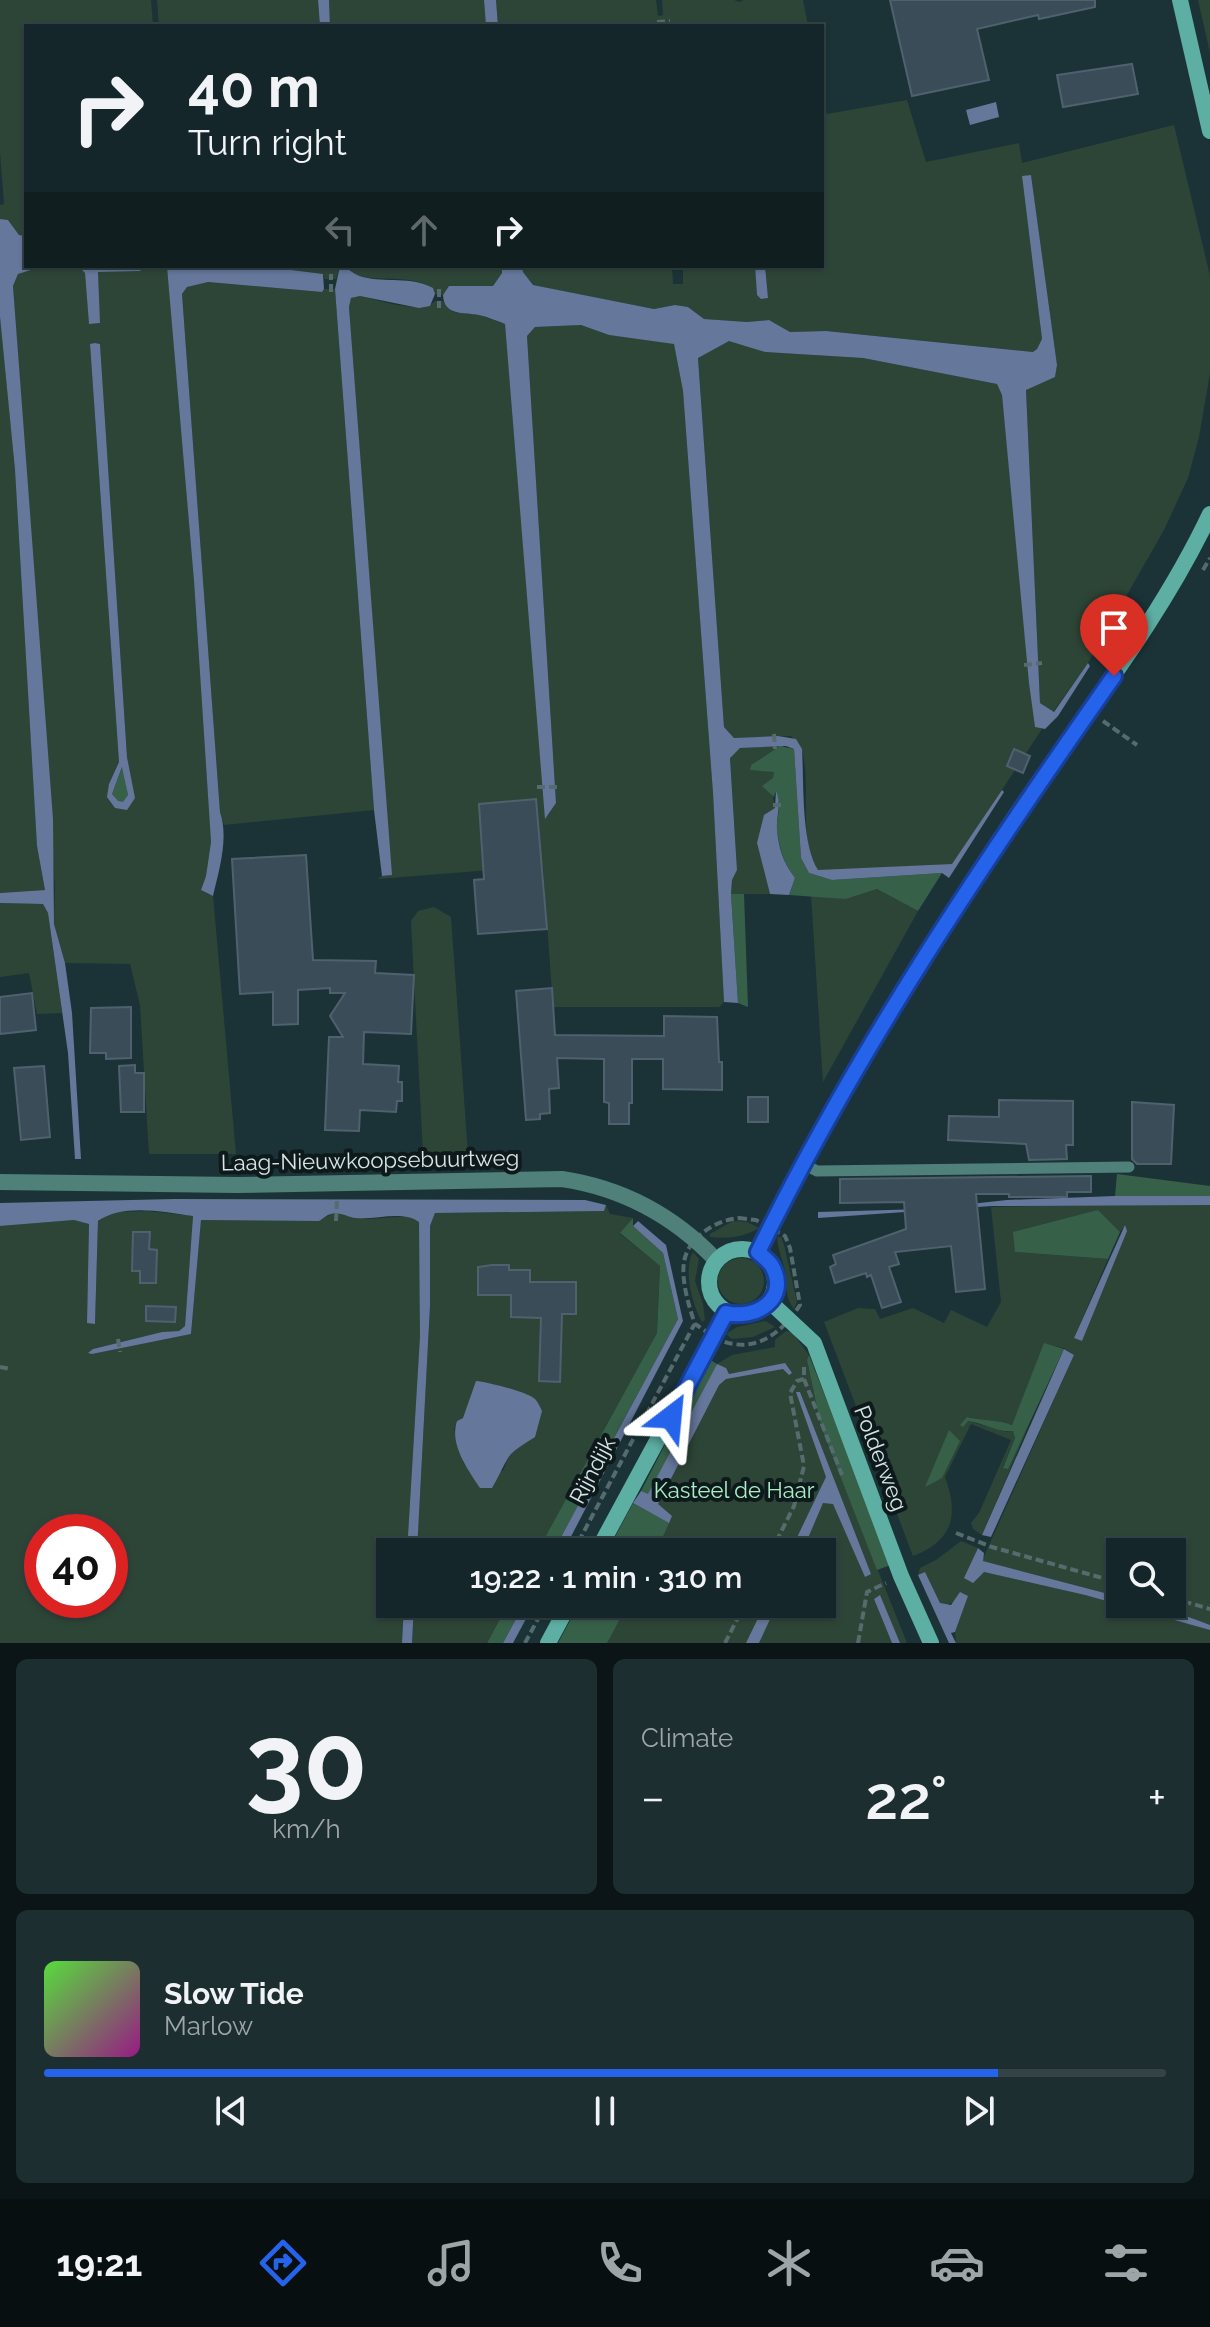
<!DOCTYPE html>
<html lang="en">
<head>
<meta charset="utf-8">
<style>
	body { margin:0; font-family:Raleway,sans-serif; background:#1d2e31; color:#f1f3f6; height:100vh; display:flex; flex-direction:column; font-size:30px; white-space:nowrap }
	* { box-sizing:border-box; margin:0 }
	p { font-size:26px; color:#9da5a8 }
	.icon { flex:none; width:44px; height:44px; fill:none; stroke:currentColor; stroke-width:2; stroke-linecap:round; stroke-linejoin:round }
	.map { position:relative; height:1643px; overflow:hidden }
	.drawer { display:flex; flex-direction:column; gap:16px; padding:16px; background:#0b1517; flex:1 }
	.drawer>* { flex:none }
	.top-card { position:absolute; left:24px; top:24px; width:800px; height:244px; border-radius:0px; box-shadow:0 2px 6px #0004,0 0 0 2px #334346; background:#142629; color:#f1f3f6; overflow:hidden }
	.controls { position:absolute; left:1106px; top:1538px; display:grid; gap:16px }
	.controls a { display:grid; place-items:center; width:80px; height:80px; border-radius:0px; background:#142629; box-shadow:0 2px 6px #0004,0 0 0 2px #334346; font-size:40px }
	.speed { position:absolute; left:24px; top:1514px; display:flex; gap:16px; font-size:40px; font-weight:700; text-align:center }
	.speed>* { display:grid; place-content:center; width:104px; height:104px; border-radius:50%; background:#142629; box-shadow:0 2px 6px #0004,0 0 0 2px #334346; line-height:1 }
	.speed .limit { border:12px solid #d22; background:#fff; color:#111 }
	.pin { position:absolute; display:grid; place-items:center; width:68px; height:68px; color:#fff; margin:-82px -34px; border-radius:50% 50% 50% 0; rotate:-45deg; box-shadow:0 0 8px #0007 }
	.pin .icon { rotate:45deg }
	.me { position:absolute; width:88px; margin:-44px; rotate:29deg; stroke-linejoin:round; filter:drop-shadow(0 0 6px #0008) }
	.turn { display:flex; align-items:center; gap:28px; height:168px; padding:0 32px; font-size:36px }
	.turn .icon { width:104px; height:104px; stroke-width:2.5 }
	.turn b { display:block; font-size:56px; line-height:68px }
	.lanes { display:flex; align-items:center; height:76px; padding:0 32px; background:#0003; justify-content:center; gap:40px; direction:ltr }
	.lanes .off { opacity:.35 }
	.big { font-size:60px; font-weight:600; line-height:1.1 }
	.drawer .card { flex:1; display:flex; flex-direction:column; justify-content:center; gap:12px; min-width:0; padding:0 28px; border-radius:12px; background:#1d2e31 }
	.drawer .dial { align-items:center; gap:0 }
	.dial b { font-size:104px; line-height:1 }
	.song { display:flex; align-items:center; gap:24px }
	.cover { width:96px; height:96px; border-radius:12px; background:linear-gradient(135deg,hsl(110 70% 55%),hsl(310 70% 35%)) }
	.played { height:8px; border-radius:4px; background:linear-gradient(90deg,#2563eb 85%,#334346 85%) }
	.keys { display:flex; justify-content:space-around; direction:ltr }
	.heat { display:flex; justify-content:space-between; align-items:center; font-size:44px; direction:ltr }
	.drawer .tiles { flex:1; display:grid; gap:16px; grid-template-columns:1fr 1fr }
	.card:last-child { grid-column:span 2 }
	.trip { position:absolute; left:376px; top:1538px; width:460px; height:80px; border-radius:0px; background:#142629; box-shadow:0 2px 6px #0004,0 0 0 2px #334346; font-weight:600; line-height:80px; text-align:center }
	.dock { display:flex; height:128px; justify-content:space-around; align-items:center; background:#080f10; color:#9da5a8 }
	.dock .icon { width:56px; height:56px }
	.dock .on { color:#2563eb }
	.dock b { font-size:36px; color:#f1f3f6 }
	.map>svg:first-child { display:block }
</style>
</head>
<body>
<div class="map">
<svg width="1210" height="1643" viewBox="0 0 1210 1643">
	<rect width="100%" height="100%" fill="#1b3337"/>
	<!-- green -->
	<g fill="#2d4537" fill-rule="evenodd">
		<polygon points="0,0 151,0 153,26 26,26 26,236 19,235 8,220 0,219 0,205 4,204 0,152"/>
		<polygon points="157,0 318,0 320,26 159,26"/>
		<polygon points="329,0 484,0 486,26 330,26"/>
		<polygon points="496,0 656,0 658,16 663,15 662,0 734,0 739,2 744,0 803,0 808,26 498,26"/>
		<polygon points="1198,0 1210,0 1210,53"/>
		<polygon points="822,93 827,114 907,100 926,162 1019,143 1022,163 1174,125 1210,276 1210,373 1199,437 1188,478 1164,530 1088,663 1053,712 1040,703 1026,389 1055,377 1057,365 1031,175 1022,177 1042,339 1037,349 1033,352 826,331 790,332 769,320 747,322 704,319 688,307 675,305 654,309 533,285 523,272 522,266 672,266 673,284 683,284 683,266 755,266 757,295 768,298 765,266 822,266"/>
		<path d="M44,266H78L85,273L89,324L99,323L98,271H140L146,266H167L194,581L211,842L206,876L201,890L213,896L236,1154H149L140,1005L130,964L65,963L54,924L55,886L13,286L18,274ZM95,343L100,344L127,757L134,798L109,784L119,762L90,345Z"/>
		<polygon points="260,266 340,266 336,279 325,279 323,274"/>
		<path d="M341,266H502V273L493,286H449L443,295L435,294C427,274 382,281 364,277C355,276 350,268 341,266Z"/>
		<polygon points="207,282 321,292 324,289 335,289 374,810 224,825 220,812 182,294 187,287"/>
		<path d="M360,296C379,300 421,315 435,301H443L453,312L480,315L505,324L546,818L556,803L527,336L535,327L581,325L609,335L674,343L683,391L713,793L724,1002L719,1007H553L543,866L377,879L382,876L391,875L349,307L351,298Z"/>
		<polygon points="0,317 15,470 37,846 45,890 0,893"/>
		<path d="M729,340L765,352L863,358L997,384L1002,395L1035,726L1042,729L953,864L818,871C797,838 812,786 802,751C801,745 795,741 791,736L734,738L724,727L698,357Z"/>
		<polygon points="780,746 751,765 750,770 774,771 772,793 775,808 757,843 770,894 731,894 732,880 737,870 730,757 740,748"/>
		<polygon points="877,889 918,911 823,1082 811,895 846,899"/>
		<polygon points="0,903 43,904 48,913 62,1013 37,1014 29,973 0,977"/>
		<polygon points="434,907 451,917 468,1154 423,1154 411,921 418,911"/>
		<path d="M1126,1204L1210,1205V1625L1144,1604H1172V1552H1120V1597L982,1561L1074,1355L1064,1348L1045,1344L1012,1425C996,1419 984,1421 968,1417V1421L1007,1432L1013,1431L1015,1438L1003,1467L1007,1469L1029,1425L982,1535L973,1529L971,1523L979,1513L1011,1440L971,1424L945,1477C959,1515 953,1541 913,1556L824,1322L858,1308L875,1309L880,1319L913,1308L944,1323L951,1310L987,1327L1001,1302L991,1207ZM1098,1210L1120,1232L1125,1226L1082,1341L1074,1338L1108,1259L1016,1252Z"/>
		<path d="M606,1205L610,1214L633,1218L620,1234L660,1266L657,1333L537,1552H417L430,1306V1226L435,1213L604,1211ZM514,1392H521L515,1450L508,1458L503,1471L464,1464L454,1429L457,1421Z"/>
		<path d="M148,1211L193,1216L185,1326L179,1331L162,1332L93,1349L92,1354L191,1334L201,1220L319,1221L331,1214L341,1213L368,1219L411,1216L420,1222V1336L407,1552H390V1604H404L402,1643H0V1226L74,1220L89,1224L87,1323H95L98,1222L110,1212ZM42,1532H110V1600H42Z"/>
		<path d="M733,1221L747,1222L759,1228C744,1237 728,1239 710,1237V1234Z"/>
		<path d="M777,1237H781L784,1245L797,1302L794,1309C784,1296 788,1285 785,1270C782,1258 778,1250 777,1237Z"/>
		<path d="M693,1252L699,1259L695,1281L703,1304L705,1320L702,1322C692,1304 683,1270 693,1252Z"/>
		<circle cx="741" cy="1281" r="23"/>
		<polygon points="765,1321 775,1327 753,1337 732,1339 726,1334 737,1327"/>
		<polygon points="786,1331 792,1332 809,1355 807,1360 821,1428 907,1643 900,1643 879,1596 874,1599 892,1643 586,1643 606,1604 822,1604 822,1552 633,1552 726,1370 717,1364 732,1355 775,1347 775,1340"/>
		<polygon points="961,1541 978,1548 965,1578 984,1572 1085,1595 1201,1627 1210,1630 1210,1643 956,1643 955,1632 968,1596 944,1606 940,1603 925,1573 918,1575 920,1568 936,1560"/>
		<polygon points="414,1604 508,1604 487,1643 412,1643"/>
	</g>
	<!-- forest -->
	<g fill="#376049">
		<path d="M780,746L794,749L801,858L809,873L832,880L942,873L918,911L877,889L846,899L789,895L795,878C783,862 780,849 777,830C776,816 783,806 775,792L774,797L762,786L773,778L774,772L750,770L751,765Z"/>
		<polygon points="123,765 128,795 124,802 118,802 112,794"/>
		<polygon points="731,894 744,894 748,1007 738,1003"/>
		<polygon points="1117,1174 1210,1186 1210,1196 1115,1196"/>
		<polygon points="1098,1210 1120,1232 1108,1259 1015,1252 1013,1232"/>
		<polygon points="633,1218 633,1226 663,1253 678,1319 553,1552 537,1552 657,1333 660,1266 620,1233"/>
		<path d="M1044,1343L1064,1349L1008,1469L1003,1468L1015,1438L1013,1431C999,1433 983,1423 968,1421L963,1427L960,1425L967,1417C983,1421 996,1419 1012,1425Z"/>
		<polygon points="809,1355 891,1565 877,1570 821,1427 807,1360"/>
		<polygon points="709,1359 717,1364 648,1495 641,1491"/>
		<polygon points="949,1430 960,1441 942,1478 925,1487"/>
		<polygon points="633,1503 669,1523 656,1552 607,1552"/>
		<polygon points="508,1604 524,1604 503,1643 487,1643"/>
		<polygon points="579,1604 628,1604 607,1643 558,1643"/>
	</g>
	<!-- water -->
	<g fill="#65779b" fill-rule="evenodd">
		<polygon points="318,0 329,0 330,26 320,26"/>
		<polygon points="484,0 496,0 498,26 486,26"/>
		<polygon points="996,102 999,117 970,125 966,110"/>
		<path d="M1031,175L1057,365L1055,377L1026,390L1040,703L1054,712L1088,663L1090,666L1058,716L1045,729L1035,727L1029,683L1002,395L997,384L863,358L765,352L729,341L698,358L724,727L734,738L778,736L796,739L802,749C804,782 801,843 818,870L952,864L1002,790L1004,792L949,878L942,873L832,880L809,873L801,858L794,749L786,746L740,748L730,758L737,870L732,880L731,894L738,1003L724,1002L713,793L683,391L674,344L609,335L581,325L535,327L527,336L556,803L545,819L505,324C497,321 488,317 479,315C463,312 444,316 443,295L449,286H493L502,273V266H522L523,272L533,285L654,309L675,305L688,307L704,319L747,322L769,320L790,332L826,331L1033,352L1037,349L1042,339L1022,176Z"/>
		<polygon points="0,219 8,220 19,235 26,236 26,266 44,266 18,274 13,286 53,819 54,924 65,963 72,1013 81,1159 75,1159 68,1053 48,913 43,904 0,903 0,893 45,890 37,846 15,470 0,317"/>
		<polygon points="78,266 146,266 140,271 98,272 100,323 89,324 85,273"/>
		<path d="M260,266L323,274L324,289L322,292L208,282L187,287L182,294L220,812C229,838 219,870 213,896L201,890L206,876L211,842L194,581L167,267Z"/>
		<path d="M340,266C349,267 353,275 363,277C386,283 411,276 433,288L435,294L430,306L419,308L360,296L351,298L349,307L392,875L382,876L374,810L335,289Z"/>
		<polygon points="755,266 765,266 768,298 761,299 757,295"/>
		<path d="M95,343L100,344L127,757L135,798L127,810L115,808L107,797L109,784L119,762L90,344ZM122,767L128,795L123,802L118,801L112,794Z"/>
		<path d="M776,791C782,805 776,815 777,830C779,849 783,862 795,878L789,895L770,894L757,843L764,815L775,808Z"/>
		<polygon points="1115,1196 1210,1196 1210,1205 992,1206 818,1218 818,1212 924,1209 1007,1200"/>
		<path d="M175,1199L585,1200L606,1205L604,1211L435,1213L430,1226V1306L417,1552H407L420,1336L419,1222C403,1210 376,1220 356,1218C347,1217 339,1211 331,1214C326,1215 323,1219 319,1221L201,1220L191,1334L92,1354L88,1353L93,1349L162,1332L179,1331L185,1326L193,1216C164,1212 123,1203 98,1221L95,1324L87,1323L89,1224L74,1220L0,1226V1203Z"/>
		<polygon points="638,1221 666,1245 683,1321 563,1552 553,1552 678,1319 663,1253 633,1226"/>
		<polygon points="1125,1225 1127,1231 1082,1341 1074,1338"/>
		<polygon points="1064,1349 1074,1355 991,1537 982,1535"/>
		<polygon points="785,1363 792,1373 789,1375 783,1369 726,1379 719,1385 658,1504 672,1516 669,1523 633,1503 641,1491 648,1494 717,1364 726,1368 729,1374"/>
		<path d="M476,1381C487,1382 528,1392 535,1399C538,1402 540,1407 542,1411L535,1437C526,1443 514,1449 508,1458C502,1468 498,1478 492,1488H480C468,1470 449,1444 457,1421L463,1418Z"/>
		<polygon points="796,1392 800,1392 871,1574 865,1577 833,1504 823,1503 802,1552 790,1552 826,1477"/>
		<path d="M978,1548L984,1553L983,1561L1120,1597V1604C1152,1604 1180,1613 1210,1625V1630L1085,1595L984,1572L973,1583L964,1578Z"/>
		<polygon points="925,1572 940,1603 951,1605 960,1592 968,1596 955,1632 951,1633 956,1643 949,1643 918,1575"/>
		<polygon points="880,1595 900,1643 892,1643 874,1599"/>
		<polygon points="404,1604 414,1604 412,1643 402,1643"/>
		<polygon points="524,1604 534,1604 513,1643 503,1643"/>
		<polygon points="765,1604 777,1604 759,1643 746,1643"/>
	</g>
	<!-- building -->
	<g fill="#3a4c58" stroke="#4f616e" stroke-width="2">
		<polygon points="890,0 1095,0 1095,7 1039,19 1038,15 977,29 989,80 912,96"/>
		<polygon points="1132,64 1138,94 1063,107 1057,75"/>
		<polygon points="1014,749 1030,756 1023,773 1007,766"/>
		<polygon points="536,799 547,929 478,934 474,880 484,879 479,804"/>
		<polygon points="306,855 313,960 376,961 375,973 414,975 411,1034 364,1032 363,1064 399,1066 398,1082 402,1082 402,1101 397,1101 396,1112 360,1110 359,1131 325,1130 329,1037 343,1037 330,1016 345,993 330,993 330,988 298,990 298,1024 273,1025 273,992 240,994 232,859"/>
		<polygon points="552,988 555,1035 664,1036 664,1016 717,1017 719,1062 722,1062 722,1090 663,1089 663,1059 632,1059 632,1103 629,1103 629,1124 609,1124 609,1103 604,1102 604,1059 557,1058 559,1088 549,1089 550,1113 540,1114 540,1119 526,1120 516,991"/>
		<polygon points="32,993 36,1030 0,1034 0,997"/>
		<polygon points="131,1007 131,1058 106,1059 106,1053 90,1053 91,1008"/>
		<polygon points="135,1065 135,1073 144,1073 144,1112 121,1112 119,1066"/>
		<polygon points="44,1066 50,1137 21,1140 14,1068"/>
		<rect x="748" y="1097" width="20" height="25"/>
		<polygon points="999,1100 1073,1101 1073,1145 1066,1145 1067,1159 1029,1160 1026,1144 948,1140 949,1116 999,1117"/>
		<polygon points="1132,1102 1174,1105 1171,1164 1137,1164 1132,1159"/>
		<polygon points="1091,1176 1091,1192 1067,1192 1067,1197 1009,1197 1009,1194 976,1194 985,1289 956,1292 951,1246 895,1252 899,1264 889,1267 901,1302 882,1308 871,1275 867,1277 866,1273 835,1283 830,1267 836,1264 833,1255 906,1229 904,1202 840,1203 840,1179"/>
		<polygon points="133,1232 150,1232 149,1249 157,1250 156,1283 140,1283 140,1271 132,1271"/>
		<polygon points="492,1265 509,1265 509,1270 530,1270 530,1282 576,1282 576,1314 562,1314 560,1382 539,1381 541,1318 511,1317 511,1295 478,1295 478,1267"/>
		<polygon points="146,1306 176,1307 175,1322 146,1321"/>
	</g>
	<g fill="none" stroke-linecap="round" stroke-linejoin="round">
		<!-- path -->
		<g stroke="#566b6e" stroke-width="4" stroke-dasharray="8 4" stroke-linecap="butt">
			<polyline points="657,22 670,21"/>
			<polyline points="70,269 70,266"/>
			<polyline points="439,289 439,308"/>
			<polyline points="331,292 331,274"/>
			<polyline points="1203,570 1210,558"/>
			<polyline points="1024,665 1042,663"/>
			<polyline points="1103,721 1137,745"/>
			<polyline points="774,734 775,749"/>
			<polyline points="537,787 561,787"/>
			<polyline points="773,805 782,805"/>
			<path d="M739,1218L756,1220L785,1236L790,1248L800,1305C786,1327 763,1349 734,1344C720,1343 706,1331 695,1324C689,1307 681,1280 684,1262C688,1237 716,1220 739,1218Z"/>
			<polyline points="336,1221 337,1199"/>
			<polyline points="118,1339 120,1352"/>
			<polyline points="0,1367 10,1369"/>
			<polyline points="804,1367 804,1379 842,1475"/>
			<polyline points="956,1533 992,1547 1120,1583"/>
			<polyline points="573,1552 694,1325"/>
			<polyline points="771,1552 794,1506 804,1466 790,1393 797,1381 804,1379"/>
			<polyline points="1172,1598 1210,1609"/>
			<polyline points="525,1643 546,1604"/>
			<polyline points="725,1643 745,1604"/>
			<polyline points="858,1643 867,1592 886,1583"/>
		</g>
		<!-- lane -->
		<polyline stroke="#4f807a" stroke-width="11" points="803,1164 817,1171 1129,1167"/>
		<!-- street -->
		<path stroke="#4f807a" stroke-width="16" d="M0,1182L237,1185L562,1179C622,1188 674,1216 716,1260"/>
		<!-- secondary -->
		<g stroke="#5dafa4" stroke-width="16">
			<polyline points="1180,0 1210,131"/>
			<circle cx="742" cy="1282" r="33"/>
			<path d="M758,1252C831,1103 918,962 1010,824C1078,721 1157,626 1210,514"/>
			<polyline points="770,1302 814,1343 901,1576 931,1643"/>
			<polyline points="597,1552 726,1313"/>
			<polyline points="548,1643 569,1604"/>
		</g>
	</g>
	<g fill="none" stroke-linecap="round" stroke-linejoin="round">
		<!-- route casing -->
		<g stroke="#184099" stroke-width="20">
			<path id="route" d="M671,1417L726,1313C756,1320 790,1299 772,1266C769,1261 762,1256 758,1252C858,1048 984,861 1114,676"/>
		</g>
		<!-- route -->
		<use href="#route" stroke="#2563eb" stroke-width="14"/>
	</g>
	<g text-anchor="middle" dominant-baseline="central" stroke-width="8" stroke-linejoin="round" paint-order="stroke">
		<!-- street labels -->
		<g font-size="22" fill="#d7e5e7" stroke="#0e191b">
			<text transform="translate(370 1160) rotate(-1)">Laag-Nieuwkoopsebuurtweg</text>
			<text transform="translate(881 1458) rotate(69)">Polderweg</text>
			<text transform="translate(592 1470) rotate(-62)">Rijndijk</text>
		</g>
		<!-- park labels -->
		<g font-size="22" fill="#a9efc6" stroke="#0e191b">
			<text x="734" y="1490">Kasteel de Haar</text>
		</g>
	</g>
</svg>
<div class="controls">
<a><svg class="icon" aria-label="search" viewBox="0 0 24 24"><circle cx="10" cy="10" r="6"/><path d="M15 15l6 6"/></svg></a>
</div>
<div class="speed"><div class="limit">40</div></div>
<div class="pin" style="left:1114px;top:676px;background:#d93025"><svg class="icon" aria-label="arrive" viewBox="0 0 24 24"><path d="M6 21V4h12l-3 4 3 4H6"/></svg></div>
<svg class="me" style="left:671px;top:1417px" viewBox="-20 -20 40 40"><path d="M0-17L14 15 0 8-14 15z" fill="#2563eb" stroke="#fff" stroke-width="4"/></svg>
<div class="trip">19:22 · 1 min · 310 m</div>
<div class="top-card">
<div class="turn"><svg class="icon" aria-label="right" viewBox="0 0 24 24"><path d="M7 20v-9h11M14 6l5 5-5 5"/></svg><div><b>40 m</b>Turn right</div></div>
<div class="lanes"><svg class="icon off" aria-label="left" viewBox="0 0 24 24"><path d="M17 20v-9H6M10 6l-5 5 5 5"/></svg><svg class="icon off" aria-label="ahead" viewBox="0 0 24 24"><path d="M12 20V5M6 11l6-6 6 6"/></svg><svg class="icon" aria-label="right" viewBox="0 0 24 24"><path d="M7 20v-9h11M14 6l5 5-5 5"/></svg></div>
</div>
</div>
<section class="drawer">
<div class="tiles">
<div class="card dial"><b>30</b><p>km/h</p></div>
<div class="card"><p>Climate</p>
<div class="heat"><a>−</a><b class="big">22°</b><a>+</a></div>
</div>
<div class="card">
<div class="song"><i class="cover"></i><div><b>Slow Tide</b><p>Marlow</p></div></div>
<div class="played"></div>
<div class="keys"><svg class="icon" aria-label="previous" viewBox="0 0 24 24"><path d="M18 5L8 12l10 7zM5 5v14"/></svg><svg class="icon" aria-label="pause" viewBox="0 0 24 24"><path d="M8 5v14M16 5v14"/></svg><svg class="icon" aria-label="next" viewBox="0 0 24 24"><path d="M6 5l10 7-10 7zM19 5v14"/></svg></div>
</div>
</div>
</section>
<nav class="dock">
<b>19:21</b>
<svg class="icon on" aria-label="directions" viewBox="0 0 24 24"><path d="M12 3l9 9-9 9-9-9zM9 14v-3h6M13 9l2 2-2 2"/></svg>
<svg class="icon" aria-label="music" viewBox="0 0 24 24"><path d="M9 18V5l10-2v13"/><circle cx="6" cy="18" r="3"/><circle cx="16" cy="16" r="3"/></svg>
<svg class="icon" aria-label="phone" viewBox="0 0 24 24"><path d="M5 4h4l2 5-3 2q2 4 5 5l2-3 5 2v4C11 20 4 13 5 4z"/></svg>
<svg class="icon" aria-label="climate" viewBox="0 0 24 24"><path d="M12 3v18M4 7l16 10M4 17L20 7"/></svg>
<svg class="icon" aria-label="car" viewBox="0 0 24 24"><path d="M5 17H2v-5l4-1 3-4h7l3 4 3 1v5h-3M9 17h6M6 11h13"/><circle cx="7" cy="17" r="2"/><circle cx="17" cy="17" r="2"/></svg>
<svg class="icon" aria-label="filters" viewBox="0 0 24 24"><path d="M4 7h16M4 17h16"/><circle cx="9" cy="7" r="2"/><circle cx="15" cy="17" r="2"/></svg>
</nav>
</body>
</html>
